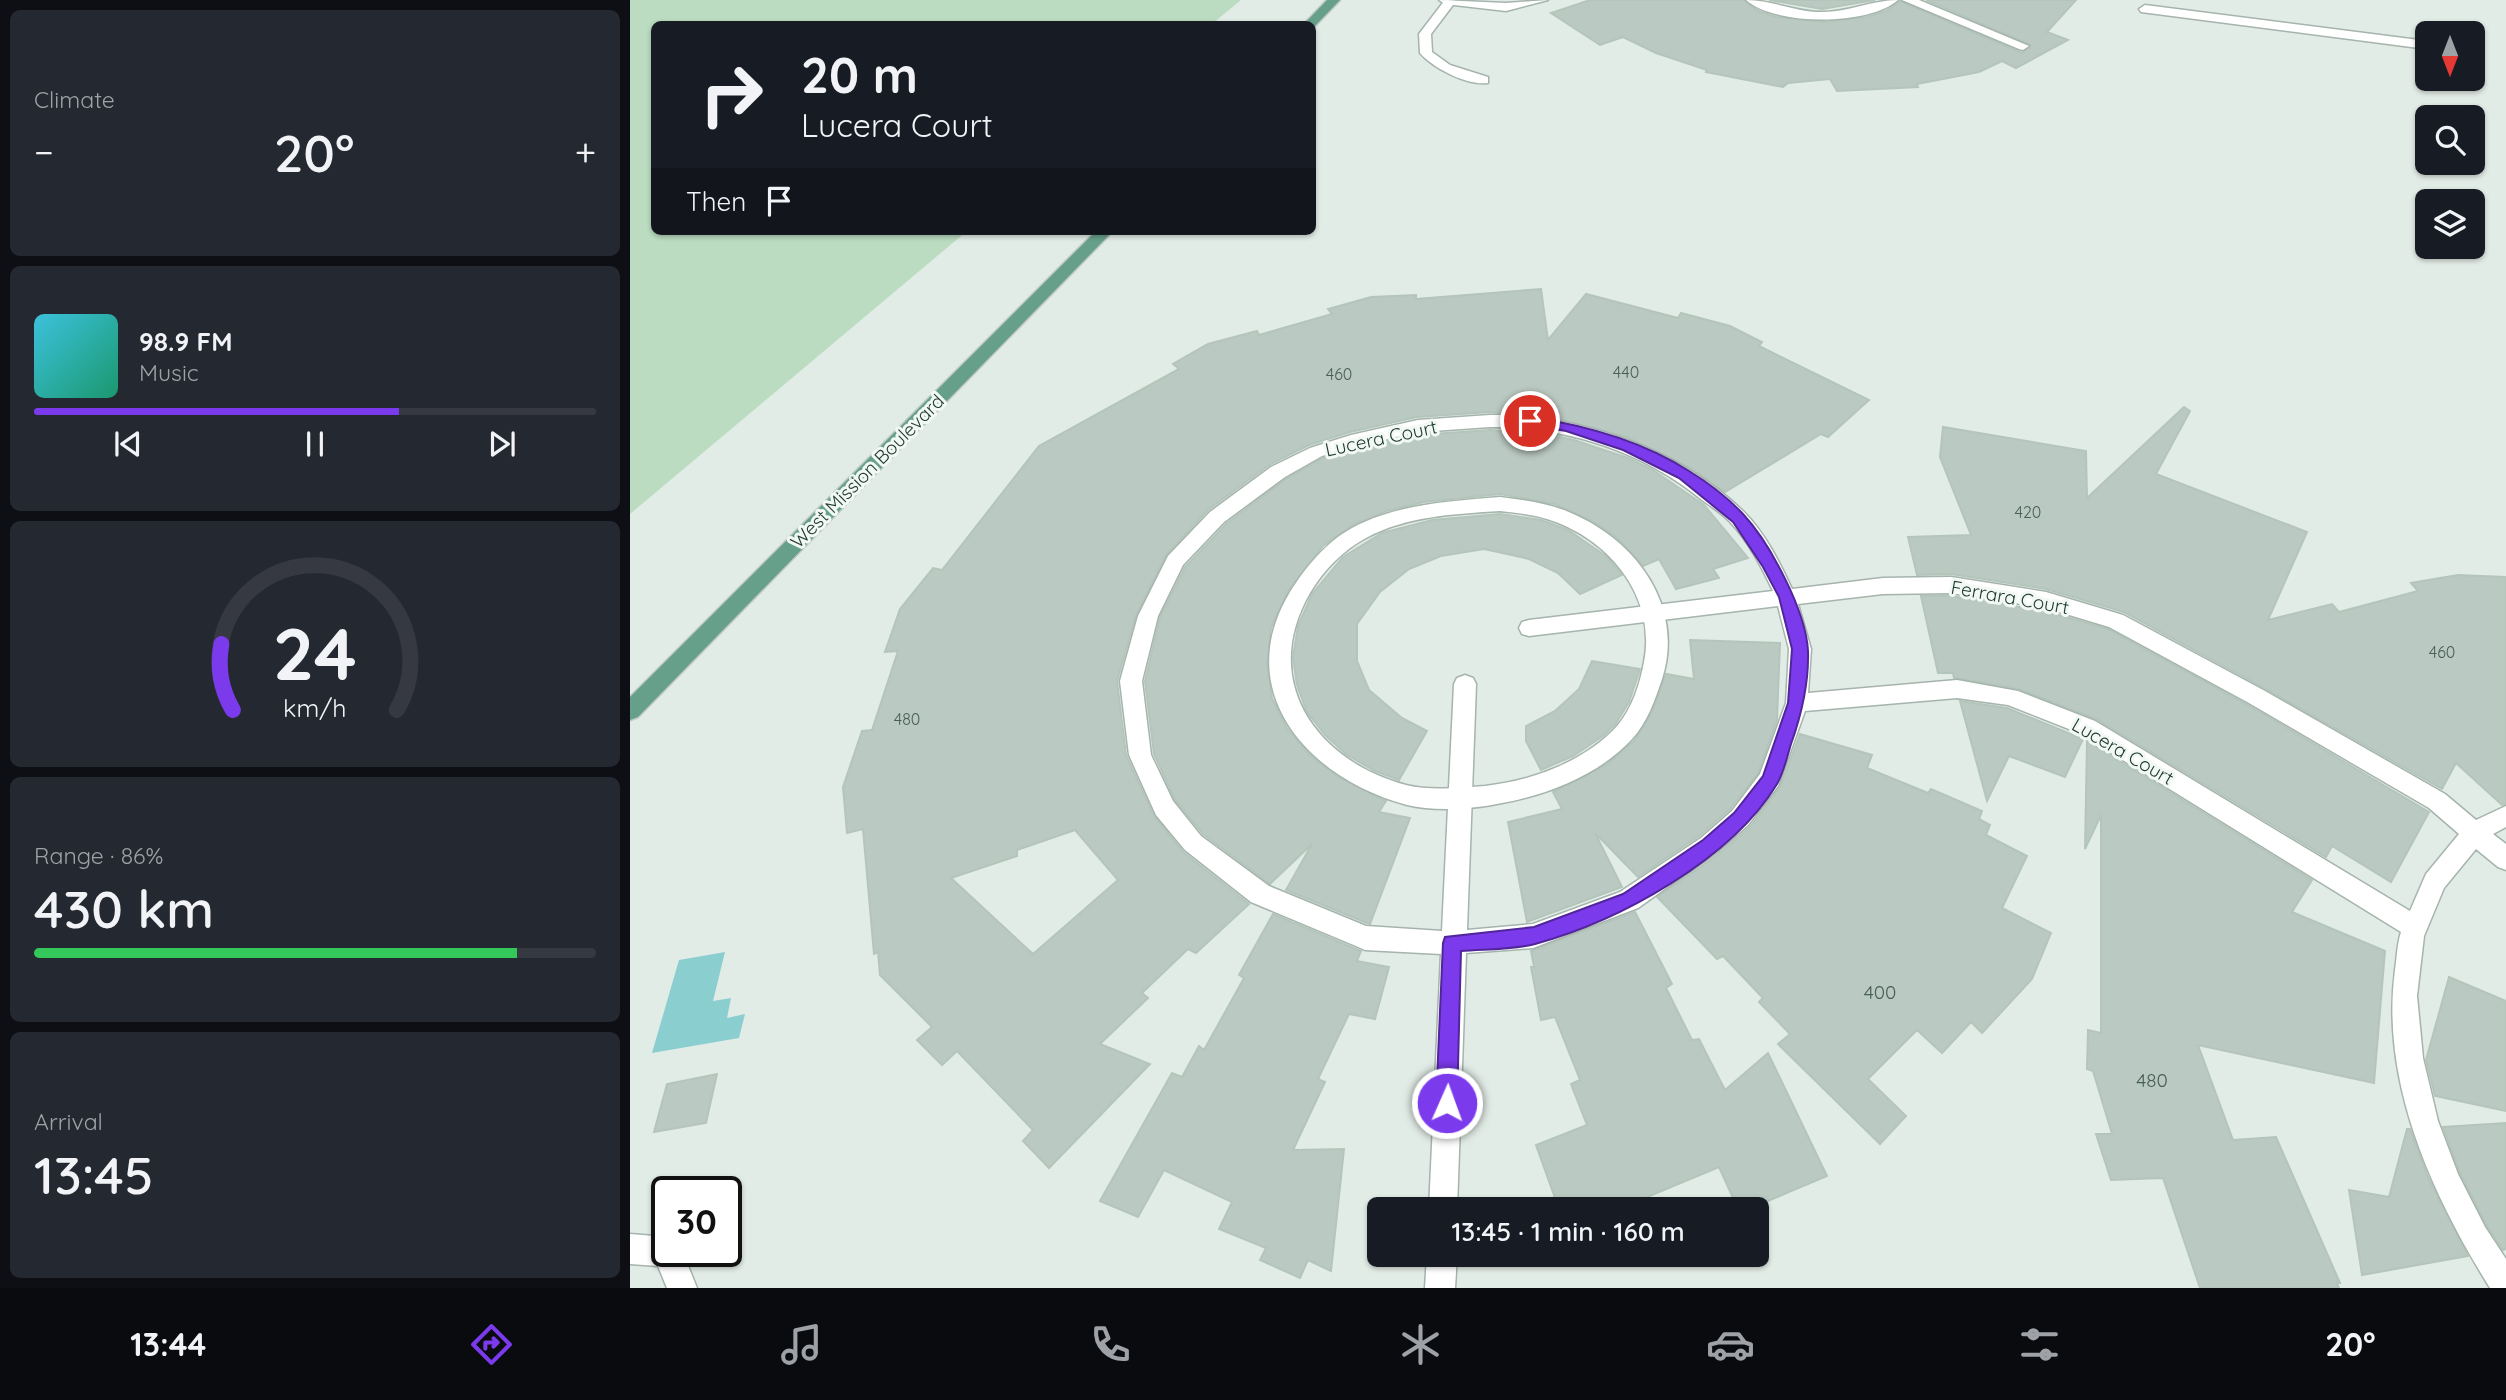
<!DOCTYPE html>
<html lang="en">
<head>
<meta charset="utf-8">
<style>
	body { margin:0; font-family:Quicksand,sans-serif; background:#242831; color:#f1f3f6; height:100vh; display:flex; flex-direction:column; font-size:26px; white-space:nowrap }
	* { box-sizing:border-box; margin:0 }
	p { font-size:23px; color:#9ea1a6 }
	.icon { flex:none; width:38px; height:38px; fill:none; stroke:currentColor; stroke-width:2; stroke-linecap:round; stroke-linejoin:round }
	.map { position:relative; flex:1; overflow:hidden }
	.drawer { display:flex; flex-direction:column; gap:10px; padding:10px; background:#0d0f14; width:630px }
	.drawer>* { flex:none }
	.banner { position:absolute; left:21px; top:21px; width:665px; height:214px; border-radius:10px; box-shadow:0 2px 5px #0004; background:#171b24; color:#f1f3f6; overflow:hidden }
	.needle { width:46px; rotate:180deg }
	.tools { position:absolute; left:1785px; top:21px; display:grid; gap:14px }
	.tools a { display:grid; place-items:center; width:70px; height:70px; border-radius:10px; background:#171b24; box-shadow:0 2px 5px #0004; font-size:35px }
	.speed { position:absolute; left:21px; top:1176px; display:flex; gap:14px; font-size:35px; font-weight:700; text-align:center }
	.speed>* { display:grid; place-content:center; width:91px; height:91px; border-radius:50%; background:#171b24; box-shadow:0 2px 5px #0004; line-height:1 }
	.speed .limit { border:4px solid #111; border-radius:10px; background:#fff; color:#111 }
	.pin { position:absolute; display:grid; place-items:center; width:60px; height:60px; color:#fff; margin:-30px; border:4px solid #fff; border-radius:50%; box-shadow:0 2px 7px #0007 }
	.me { position:absolute; width:77px; margin:-38px; rotate:2deg; stroke-linejoin:round; filter:drop-shadow(0 0 5px #0008) }
	.turn { display:flex; align-items:center; gap:24px; height:147px; padding:0 35px; font-size:32px }
	.turn .icon { width:91px; height:91px; stroke-width:2.5 }
	.turn b { display:block; font-size:49px; line-height:60px }
	.then { display:flex; align-items:center; height:66px; padding:0 35px; background:#0003; gap:14px; font-size:26px }
	.big { font-size:52px; font-weight:600; line-height:1.1 }
	.drawer .widget { flex:1; display:flex; flex-direction:column; justify-content:center; gap:10px; min-width:0; padding:0 24px; border-radius:10px; background:#242831 }
	.drawer .dial { align-items:center; gap:0 }
	.dial svg { height:182px; overflow:visible; fill:none; stroke:#363941; stroke-width:7; stroke-linecap:round; text-anchor:middle }
	.dial text { fill:#f1f3f6; stroke:none }
	.song { display:flex; align-items:center; gap:21px }
	.cover { width:84px; height:84px; border-radius:10px; background:linear-gradient(135deg,hsl(190 70% 55%),hsl(160 70% 35%)) }
	.played { height:7px; border-radius:4px; background:linear-gradient(90deg,#7c3aed 65%,#363941 65%) }
	.keys { display:flex; justify-content:space-around; direction:ltr }
	.heat { display:flex; justify-content:space-between; align-items:center; font-size:38px; direction:ltr }
	.charge { height:10px; border-radius:5px; background:linear-gradient(90deg,#34c759 86%,#363941 0) }
	.trip { position:absolute; left:737px; top:1197px; width:402px; height:70px; border-radius:10px; background:#171b24; box-shadow:0 2px 5px #0004; font-weight:600; line-height:70px; text-align:center }
	.tab-bar { display:flex; height:112px; justify-content:space-around; align-items:center; background:#090b0e; color:#9ea1a6 }
	.tab-bar .icon { width:49px; height:49px }
	.tab-bar .on { color:#7c3aed }
	.tab-bar b { font-size:32px; color:#f1f3f6 }
	main { display:flex; flex:1; min-height:0 }
	.map>svg:first-child { display:block }
</style>
</head>
<body>
<main>
<section class="drawer">
<div class="widget"><p>Climate</p>
<div class="heat"><a>−</a><b class="big">20°</b><a>+</a></div>
</div>
<div class="widget">
<div class="song"><i class="cover"></i><div><b>98.9 FM</b><p>Music</p></div></div>
<div class="played"></div>
<div class="keys"><svg class="icon" aria-label="previous" viewBox="0 0 24 24"><path d="M18 5L8 12l10 7zM5 5v14"/></svg><svg class="icon" aria-label="pause" viewBox="0 0 24 24"><path d="M8 5v14M16 5v14"/></svg><svg class="icon" aria-label="next" viewBox="0 0 24 24"><path d="M6 5l10 7-10 7zM19 5v14"/></svg></div>
</div>
<div class="widget dial"><svg viewBox="0 0 100 80">
<path d="M14 69A42 42 0 1 1 86 69"/>
<path d="M14 69A42 42 0 0 1 9 40" stroke="#7c3aed"/>
<text x="50" y="56" font-size="32" font-weight="700">24</text>
<text x="50" y="72" font-size="11">km/h</text>
</svg></div>
<div class="widget"><p>Range · 86%</p><b class="big">430 km</b><div class="charge"></div></div>
<div class="widget"><p>Arrival</p><b class="big">13:45</b></div>
</section>
<div class="map">
<svg width="1876" height="1288" viewBox="0 0 1876 1288">
	<rect width="100%" height="100%" fill="#e2ece6"/>
	<!-- green -->
	<polygon fill="#bbdcc0" points="0,0 611,0 582,24 24,24 24,231 337,231 0,514"/>
	<!-- water -->
	<polygon fill="#8bced0" points="95,952 83,1001 101,998 97,1018 115,1014 109,1038 22,1053 49,960"/>
	<!-- building -->
	<g fill="#bac9c1" stroke="#b4c5bc" stroke-width="2" fill-rule="evenodd">
		<polygon points="960,0 1114,0 1128,11 1147,17 1192,22 1237,17 1256,11 1270,1 1392,53 1401,45 1296,0 1446,0 1417,32 1438,40 1386,68 1372,61 1349,72 1287,84 1288,87 1207,91 1200,79 1158,83 1153,87 1076,72 1077,70 1026,53 993,37 970,45 921,13"/>
		<polygon points="1139,0 1245,0 1192,9"/>
		<path d="M911,289L918,340L956,294L1048,318L1051,313L1100,326L1132,342L1129,346L1239,400L1198,437L1191,434L1095,492L1061,468L997,437L929,419L860,412L787,417L720,432L679,445L639,465L578,510L536,555L506,615L487,681L496,755L524,816L553,852L619,904L566,953L558,949L512,993L518,998L470,1044L520,1064L419,1168L393,1141L403,1130L327,1051L312,1065L287,1040L302,1027L250,975L248,952L244,954L233,829L217,833L213,787L232,731L242,730L268,651L255,652L270,609L303,568L312,570L409,446L549,369L543,364L578,344L627,331L629,335L702,314L698,309L741,297L786,295V299ZM445,830L488,880L403,954L321,878L387,856V850Z"/>
		<polygon points="1554,407 1560,411 1526,474 1677,532 1638,620 1702,604 1709,612 1788,591 1781,583 1828,575 1876,577 1876,804 1872,805 1826,763 1812,789 1636,689 1494,612 1416,589 1321,574 1287,575 1278,537 1341,535 1310,457 1313,427 1456,451 1457,498"/>
		<polygon points="860,430 917,434 944,440 998,458 1023,470 1074,505 1118,558 1083,569 1089,578 1046,589 1029,559 1013,566 988,539 966,523 925,504 870,494 794,502 756,511 721,526 693,546 658,591 641,628 637,664 642,698 657,728 679,754 708,777 756,801 749,812 780,818 740,924 737,923 656,890 682,844 640,884 573,834 545,800 524,754 515,681 530,617 555,567 596,524 656,479 693,458 725,450 788,435"/>
		<polygon points="870,514 911,520 938,530 977,557 992,575 950,594 928,573 899,559 854,549 811,556 779,569 750,592 727,624 727,661 739,690 772,718 797,731 769,780 745,771 717,755 695,735 677,712 667,685 663,657 668,626 682,594 713,557 752,533 802,520"/>
		<polygon points="1291,596 1321,596 1415,611 1478,629 1618,705 1799,812 1761,882 1702,846 1696,857 1466,719 1389,689 1324,678 1323,673 1308,673"/>
		<polygon points="1060,640 1150,643 1147,720 1128,773 1100,809 1069,836 1008,877 965,833 992,887 897,922 878,822 932,809 923,792 976,765 1004,741 1022,712 1036,674 1064,679"/>
		<polygon points="962,661 1010,669 999,702 986,723 973,736 943,756 911,770 896,741 896,726 925,711 949,689"/>
		<polygon points="1330,701 1377,708 1453,739 1435,777 1379,756 1357,801"/>
		<polygon points="1170,734 1242,755 1237,768 1298,793 1301,789 1352,811 1349,819 1360,825 1356,835 1397,856 1372,908 1421,933 1402,979 1352,1033 1341,1022 1312,1053 1287,1030 1238,1079 1276,1116 1250,1144 1148,1044 1160,1034 1129,1002 1133,998 1093,956 1087,959 1027,897 1089,854 1120,827 1150,787"/>
		<polygon points="1457,741 1682,880 1662,912 1755,951 1744,1083 1568,1045 1603,1140 1646,1137 1710,1283 1707,1283 1709,1288 1570,1288 1533,1178 1481,1180 1466,1134 1482,1134 1463,1071 1457,1069 1458,1030 1471,1033 1471,815 1455,849"/>
		<polygon points="1005,912 1042,984 1036,988 1062,1040 1069,1039 1095,1090 1138,1053 1197,1176 1119,1209 1108,1209 1089,1167 1017,1197 1021,1209 929,1209 906,1145 957,1125 941,1084 950,1080 925,1017 911,1020 901,967 904,967 901,951"/>
		<polygon points="643,914 731,951 727,961 759,967 745,1019 719,1014 688,1079 695,1082 663,1150 714,1149 701,1271 678,1260 670,1278 630,1260 636,1248 589,1229 602,1202 534,1170 508,1217 470,1201 542,1073 552,1077 569,1046 574,1050 614,978 609,975"/>
		<polygon points="1819,977 1876,1001 1876,1111 1805,1096 1796,1060"/>
		<polygon points="87,1074 76,1123 24,1132 37,1084"/>
		<polygon points="1876,1123 1876,1249 1873,1250 1857,1226 1830,1173 1813,1127"/>
		<polygon points="1777,1129 1780,1129 1798,1177 1838,1256 1732,1275 1719,1190 1759,1197"/>
	</g>
	<g fill="none" stroke-linecap="round" stroke-linejoin="round">
		<!-- service casing -->
		<g stroke="#a5b4ac" stroke-width="3">
			<g id="service">
				<path d="M815,0L826,1L801,34L802,52L820,65L858,77V83C837,86 803,68 790,53L789,34Z"/>
				<polygon points="1272,0 1289,0 1399,46 1393,50 1389,49"/>
				<polygon points="1515,5 1789,40 1795,44 1789,48 1511,12 1509,9"/>
				<path d="M870,497C894,500 919,503 941,513C1007,541 1055,607 1032,679C1025,700 1017,723 1002,739C970,774 918,795 872,803C844,809 805,812 777,805C679,779 600,692 660,592C676,567 695,543 722,528C767,504 820,501 870,497ZM870,511C886,513 902,514 917,519C979,538 1027,597 1014,662C1010,684 1002,708 988,725C956,761 902,781 855,786C831,788 800,791 776,785C686,761 629,681 680,593C693,571 713,550 736,538C776,516 825,514 870,511Z"/>
			</g>
		</g>
		<!-- minor casing -->
		<g stroke="#a5b4ac" stroke-width="3">
			<g id="minor">
				<polygon points="809,0 876,3 918,0 876,11 815,4"/>
				<path d="M1116,0C1142,0 1165,12 1192,12C1219,12 1242,0 1268,0C1239,26 1145,26 1116,0Z"/>
				<path d="M860,415C951,415 1048,448 1114,512C1135,533 1150,563 1162,589L1253,578L1321,577L1416,592L1493,615L1635,691L1815,794L1846,820L1876,806V827L1863,834L1876,844V870L1868,867L1846,849L1814,888L1794,936L1787,996L1793,1058L1808,1121L1828,1174L1855,1227L1876,1259V1288H1860C1802,1195 1750,1082 1765,970C1767,957 1767,944 1771,932L1449,733L1378,705L1327,698L1175,711L1148,786L1118,825L1087,852L1008,908L903,948L836,953L827,1209H799L811,954L735,950L726,946L621,902L555,850L526,815L499,755L490,681L508,616L538,556L580,512L641,467L680,448L721,435L788,420ZM860,427C937,427 1012,451 1072,500C1082,507 1093,514 1101,523C1119,542 1132,568 1143,591L899,620L892,622L889,628L892,634L899,636L1148,606L1159,649L1156,703L1130,774L1102,811L1071,838L990,892L903,924L837,930L846,684L843,678L835,675L827,678L824,684L812,931L736,926L639,886L571,836L543,801L521,755L512,681L528,616L553,565L594,522L655,477L692,456L724,447L788,432ZM1321,593L1416,608L1479,627L1619,703L1799,808L1829,834L1796,874L1780,911L1465,721L1388,691L1327,680L1178,693L1181,649L1168,604L1253,594Z"/>
				<polygon points="0,1234 37,1237 37,1251 52,1251 67,1288 37,1288 28,1266 0,1264"/>
				<polygon points="797,1255 827,1255 825,1288 795,1288"/>
			</g>
		</g>
		<!-- primary casing -->
		<g stroke="#c1c8c6" stroke-width="3">
			<g id="primary">
				<polygon points="697,0 710,0 684,27 674,24"/>
				<polygon points="466,231 483,231 8,717 0,720 0,697"/>
			</g>
		</g>
		<!-- service -->
		<use href="#service" fill="#fff" fill-rule="evenodd"/>
		<!-- minor -->
		<use href="#minor" fill="#fff" fill-rule="evenodd"/>
		<!-- primary -->
		<use href="#primary" fill="#67a08a" fill-rule="evenodd"/>
	</g>
	<!-- route -->
	<path fill="#7c3aed" stroke="#51269a" stroke-width="2" d="M900,417C954,425 1012,441 1059,471C1077,482 1099,499 1113,514C1140,543 1176,611 1178,651C1179,684 1172,713 1161,744C1157,757 1154,772 1147,784C1101,860 989,921 905,944C882,950 855,949 831,951L827,1103L824,1110L817,1113L809,1110L806,1103L813,943L815,937L904,927L993,894L1073,840L1104,813L1133,776L1158,703L1162,649L1149,597L1133,567L1103,522L1049,478L993,450L936,431L895,424L893,421Z"/>
	<g text-anchor="middle" dominant-baseline="central" stroke-width="6" stroke-linejoin="round" paint-order="stroke">
		<!-- number labels -->
		<g font-size="16" fill="#485f56">
			<text x="996" y="372">440</text>
			<text x="709" y="374">460</text>
			<text x="1398" y="512">420</text>
			<text x="1812" y="652">460</text>
			<text x="277" y="719">480</text>
		</g>
		<!-- street labels -->
		<g font-size="19" fill="#223c32" stroke="#f2f8f4">
			<text transform="translate(751 438) rotate(-12)">Lucera Court</text>
			<text transform="translate(237 471) rotate(-45)">West Mission Boulevard</text>
			<text transform="translate(1380 597) rotate(10)">Ferrara Court</text>
			<text transform="translate(1493 751) rotate(30)">Lucera Court</text>
		</g>
		<!-- near-number labels -->
		<g font-size="19" fill="#485f56">
			<text x="1250" y="992">400</text>
			<text x="1522" y="1080">480</text>
		</g>
	</g>
</svg>
<div class="tools">
<a><svg class="needle" viewBox="-14 -14 28 28"><path d="M0-13l5 13h-10z" fill="#e53935"/><path d="M0 13l5-13h-10z" fill="#9ea1a6"/></svg></a>
<a><svg class="icon" aria-label="search" viewBox="0 0 24 24"><circle cx="10" cy="10" r="6"/><path d="M15 15l6 6"/></svg></a>
<a><svg class="icon" aria-label="layers" viewBox="0 0 24 24"><path d="M12 4l9 5-9 5-9-5zM3 14l9 5 9-5"/></svg></a>
</div>
<div class="speed"><div class="limit">30</div></div>
<div class="pin" style="left:900px;top:421px;background:#d93025"><svg class="icon" aria-label="arrive" viewBox="0 0 24 24"><path d="M6 21V4h12l-3 4 3 4H6"/></svg></div>
<svg class="me" style="left:817px;top:1103px" viewBox="-20 -20 40 40"><circle r="17" fill="#7c3aed" stroke="#fff" stroke-width="3"/><path d="M0-11L8 9 0 5-8 9z" fill="#fff"/></svg>
<div class="trip">13:45 · 1 min · 160 m</div>
<div class="banner">
<div class="turn"><svg class="icon" aria-label="right" viewBox="0 0 24 24"><path d="M7 20v-9h11M14 6l5 5-5 5"/></svg><div><b>20 m</b>Lucera Court</div></div>
<div class="then">Then<svg class="icon" aria-label="arrive" viewBox="0 0 24 24"><path d="M6 21V4h12l-3 4 3 4H6"/></svg></div>
</div>
</div>
</main>
<nav class="tab-bar">
<b>13:44</b>
<svg class="icon on" aria-label="directions" viewBox="0 0 24 24"><path d="M12 3l9 9-9 9-9-9zM9 14v-3h6M13 9l2 2-2 2"/></svg>
<svg class="icon" aria-label="music" viewBox="0 0 24 24"><path d="M9 18V5l10-2v13"/><circle cx="6" cy="18" r="3"/><circle cx="16" cy="16" r="3"/></svg>
<svg class="icon" aria-label="phone" viewBox="0 0 24 24"><path d="M5 4h4l2 5-3 2q2 4 5 5l2-3 5 2v4C11 20 4 13 5 4z"/></svg>
<svg class="icon" aria-label="climate" viewBox="0 0 24 24"><path d="M12 3v18M4 7l16 10M4 17L20 7"/></svg>
<svg class="icon" aria-label="car" viewBox="0 0 24 24"><path d="M5 17H2v-5l4-1 3-4h7l3 4 3 1v5h-3M9 17h6M6 11h13"/><circle cx="7" cy="17" r="2"/><circle cx="17" cy="17" r="2"/></svg>
<svg class="icon" aria-label="filters" viewBox="0 0 24 24"><path d="M4 7h16M4 17h16"/><circle cx="9" cy="7" r="2"/><circle cx="15" cy="17" r="2"/></svg>
<b>20°</b>
</nav>
</body>
</html>
